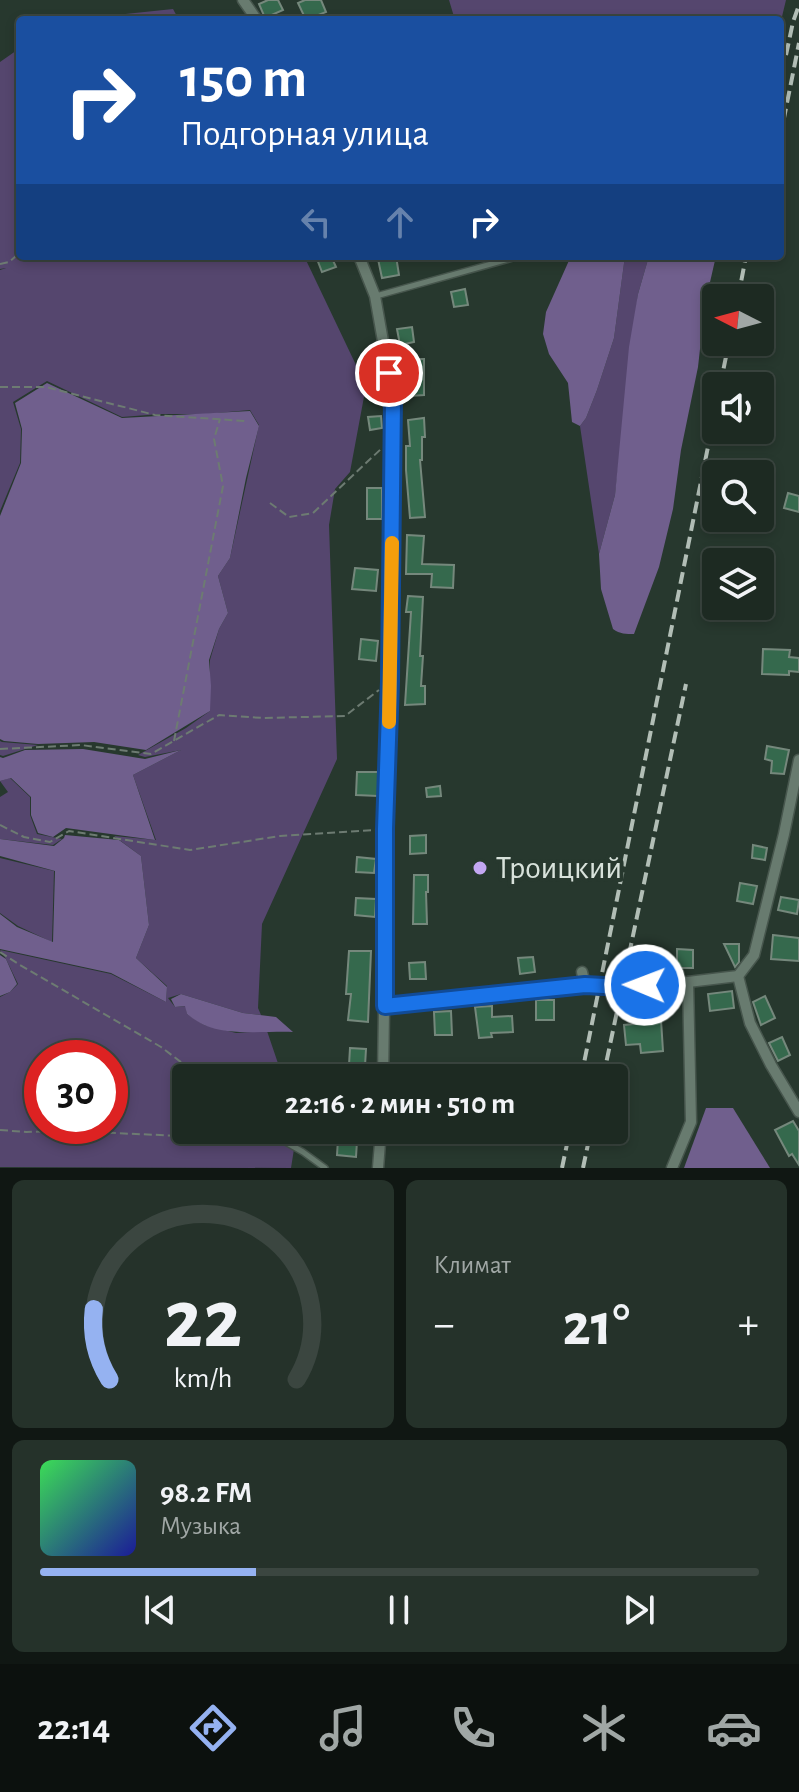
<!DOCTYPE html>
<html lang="ru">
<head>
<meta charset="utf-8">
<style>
	body { margin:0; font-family:"Alegreya Sans",sans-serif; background:#25322a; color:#f1f3f6; height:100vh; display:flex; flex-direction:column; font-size:30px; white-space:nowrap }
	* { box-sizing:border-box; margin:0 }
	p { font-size:26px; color:#a0a7a5 }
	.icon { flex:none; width:44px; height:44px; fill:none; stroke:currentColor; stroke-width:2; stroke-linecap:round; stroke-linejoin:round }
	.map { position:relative; height:1168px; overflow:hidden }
	.drawer { display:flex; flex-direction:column; gap:12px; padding:12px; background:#101713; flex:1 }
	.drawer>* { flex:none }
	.top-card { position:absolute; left:16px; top:16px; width:768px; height:244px; border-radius:8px; box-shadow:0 4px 12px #0003,0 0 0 2px #3b4640; background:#1a4fa0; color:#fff; overflow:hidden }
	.needle { width:52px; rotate:276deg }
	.controls { position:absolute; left:702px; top:284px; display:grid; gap:16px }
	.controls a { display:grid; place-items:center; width:72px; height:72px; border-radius:8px; background:#1d2a22; box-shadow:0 4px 12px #0003,0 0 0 2px #3b4640; font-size:40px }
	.speed { position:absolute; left:24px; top:1040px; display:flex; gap:16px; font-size:40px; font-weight:700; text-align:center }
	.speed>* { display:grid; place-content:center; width:104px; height:104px; border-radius:50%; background:#1d2a22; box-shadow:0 4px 12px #0003,0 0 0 2px #3b4640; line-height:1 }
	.speed .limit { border:12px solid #d22; background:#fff; color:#111 }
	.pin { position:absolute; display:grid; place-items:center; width:68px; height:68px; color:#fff; margin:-34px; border:4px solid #fff; border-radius:50%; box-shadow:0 2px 8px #0007 }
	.me { position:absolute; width:88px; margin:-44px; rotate:271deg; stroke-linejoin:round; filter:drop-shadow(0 0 6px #0008) }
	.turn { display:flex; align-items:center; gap:28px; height:168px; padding:0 32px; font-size:36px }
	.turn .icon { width:104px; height:104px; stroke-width:2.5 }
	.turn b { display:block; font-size:56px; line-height:68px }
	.lanes { display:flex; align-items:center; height:76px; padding:0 32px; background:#0003; justify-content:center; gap:40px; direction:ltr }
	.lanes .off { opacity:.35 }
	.big { font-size:60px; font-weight:700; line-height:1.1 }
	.drawer .tile { flex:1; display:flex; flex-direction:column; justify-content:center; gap:12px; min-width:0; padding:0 28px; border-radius:12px; background:#25322a }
	.drawer .dial { align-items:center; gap:0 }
	.dial svg { height:208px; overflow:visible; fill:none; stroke:#3b4640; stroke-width:7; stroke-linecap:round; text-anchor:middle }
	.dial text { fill:#f1f3f6; stroke:none }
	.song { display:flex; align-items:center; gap:24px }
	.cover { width:96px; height:96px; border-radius:12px; background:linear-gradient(135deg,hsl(130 70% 55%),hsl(240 70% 35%)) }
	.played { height:8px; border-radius:4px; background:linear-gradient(90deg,#95b2f1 30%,#3b4640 30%) }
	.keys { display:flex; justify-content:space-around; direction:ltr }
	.heat { display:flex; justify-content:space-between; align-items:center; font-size:44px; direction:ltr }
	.drawer .tiles { flex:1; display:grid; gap:12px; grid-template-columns:1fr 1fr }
	.tile:last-child { grid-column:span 2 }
	.trip { position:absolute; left:172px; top:1064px; width:456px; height:80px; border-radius:8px; background:#1d2a22; box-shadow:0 4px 12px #0003,0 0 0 2px #3b4640; font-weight:700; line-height:80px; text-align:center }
	.tab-bar { display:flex; height:128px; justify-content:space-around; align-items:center; background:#0c110e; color:#a0a7a5 }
	.tab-bar .icon { width:56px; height:56px }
	.tab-bar .current { color:#95b2f1 }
	.tab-bar b { font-size:36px; color:#f1f3f6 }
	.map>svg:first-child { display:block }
</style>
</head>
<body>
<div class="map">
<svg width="799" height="1168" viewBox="0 0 799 1168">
	<rect width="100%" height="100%" fill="#27382e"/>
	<!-- green -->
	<g fill="#55466e" fill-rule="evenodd">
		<polygon points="449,0 786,0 780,25 780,20 455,20"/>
		<polygon points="173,9 179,20 68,20"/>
		<path d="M20,48V256H109L105,260L112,256H294L297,260L305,258L366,386L350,472L335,489L329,525L337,759L262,924L258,1008L261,1015L243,1013L181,994L168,998L175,1007L186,1006L187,1014L204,1025L236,1033L267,1031L283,1078H186V1130H297L291,1168L0,1167V997L10,992L18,984L6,959L0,950L111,974L166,1002L167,986L136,958L149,925L141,856L114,836L156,840L133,775L181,750L145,757L138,755L186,728L210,711V660L219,629L228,613L218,576L230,558L259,425L250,410L206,414H160L122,417L47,381L13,402L21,429L20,463L0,511V270L6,268L0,269V62ZM42,1058H110V1126H42Z"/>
		<polygon points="625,256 649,256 638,294 615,495 599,554 580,426 586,418 597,390 614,338"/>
		<polygon points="0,741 2,742 38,745 3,756 0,755"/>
		<polygon points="10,778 30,797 30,815 37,834 62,839 53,845 0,839 0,797 8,792 0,781"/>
		<polygon points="0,858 54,871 52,942 18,926 0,913"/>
	</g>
	<!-- forest -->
	<g fill="#705f8d">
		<polygon points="571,256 625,256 614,338 597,390 586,418 580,426 572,422 568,383 549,354 543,334 546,312"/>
		<path d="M649,256H716L705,304L698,367L681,450L673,509L659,567L634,634C626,634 620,634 613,629L601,589L599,554L615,495L629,347L638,294Z"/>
		<polygon points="47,383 122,418 250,411 259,426 246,478 230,558 218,576 228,613 219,629 209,660 211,686 210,711 146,750 94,742 38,744 4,741 0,739 0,516 21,463 22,429 15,403"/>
		<polygon points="83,749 145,759 181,750 133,775 155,840 66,828 53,837 38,833 31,815 31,797 11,778 0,781 0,757 3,758 25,750"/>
		<polygon points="65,835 119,840 141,856 149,925 136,958 167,987 166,1002 111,973 0,949 0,914 17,927 53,942 55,871 0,856 0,839 54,846 64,838"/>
		<polygon points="0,955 6,959 17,984 10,992 0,996"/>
		<path d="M181,994L243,1013L276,1017L293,1032C265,1031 229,1036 204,1025C198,1022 192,1018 187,1014L185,1006L175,1007L171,999Z"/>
		<polygon points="706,1108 733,1108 770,1168 684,1168"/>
	</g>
	<!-- building -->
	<g fill="#35694d" stroke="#75887c" stroke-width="2">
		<polygon points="268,0 278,0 283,10 265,18 259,4"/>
		<polygon points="305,0 321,0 326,12 306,20 298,3"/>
		<polygon points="324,256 331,256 336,267 322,272 317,259"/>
		<polygon points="396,256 399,275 382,278 378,259"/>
		<polygon points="465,289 468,305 454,307 451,292"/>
		<polygon points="412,327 414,342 400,345 397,329"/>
		<polygon points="404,359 424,359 424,395 410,396 410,375 405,375"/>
		<polygon points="381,416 382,428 370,430 368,417"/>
		<polygon points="424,418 425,437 422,437 422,460 420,460 425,517 410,518 406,470 406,446 410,446 408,420"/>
		<rect x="367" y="488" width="15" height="31"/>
		<polygon points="788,493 799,496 799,512 784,508"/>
		<polygon points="407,535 424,536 422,564 454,565 453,588 431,587 432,574 406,574"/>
		<polygon points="355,568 378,570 376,591 352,589"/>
		<polygon points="408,596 423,597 420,656 423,656 421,686 425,686 425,704 405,705 411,612 406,612"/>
		<polygon points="361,639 378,641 376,661 359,659"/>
		<polygon points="763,649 790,650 789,657 799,658 799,672 789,671 789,675 762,674"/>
		<polygon points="767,746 789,750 784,774 771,773 772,761 765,759"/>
		<polygon points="357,772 379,772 378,796 356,795"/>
		<polygon points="440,786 441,796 427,797 426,788"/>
		<polygon points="426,835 426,853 410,854 410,836"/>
		<polygon points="753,845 767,848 765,860 752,858"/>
		<polygon points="357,857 376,859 374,873 356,872"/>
		<polygon points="414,875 428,875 428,892 426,892 427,924 413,924"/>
		<polygon points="740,883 757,886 753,904 737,901"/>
		<polygon points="781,897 799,900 797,914 778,910"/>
		<polygon points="356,898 376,899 375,917 355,915"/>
		<polygon points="773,935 799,938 799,961 771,959"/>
		<polygon points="724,944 739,944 739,962 735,967"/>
		<polygon points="677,949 693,950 693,968 677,968"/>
		<polygon points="349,951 371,951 368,1022 348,1020 351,994 346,994"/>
		<polygon points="533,957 535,972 520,974 518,958"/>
		<polygon points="425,962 426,979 410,979 409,963"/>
		<polygon points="732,991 734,1008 710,1011 708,994"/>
		<polygon points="765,996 775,1018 761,1025 753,1002"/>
		<rect x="536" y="1000" width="18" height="20"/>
		<polygon points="662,1000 665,1019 661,1020 663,1051 641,1053 640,1044 626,1045 624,1025 644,1023 641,1003"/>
		<polygon points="492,1006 492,1017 512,1016 513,1032 491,1033 492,1037 479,1038 475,1007"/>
		<polygon points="451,1011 452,1035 435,1035 434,1012"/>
		<polygon points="782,1037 790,1055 778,1061 769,1043"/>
		<polygon points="350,1048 366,1049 365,1066 349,1065"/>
		<rect x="397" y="1065" width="16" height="13"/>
		<polygon points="793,1121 799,1131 799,1165 792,1154 789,1156 775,1130"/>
		<polygon points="338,1139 357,1141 356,1157 337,1155"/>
	</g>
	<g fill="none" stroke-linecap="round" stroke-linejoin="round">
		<!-- lane casing -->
		<g stroke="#47564d" stroke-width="8">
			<g id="lane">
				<polyline points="376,296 520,256"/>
				<polyline points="282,1140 303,1152 325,1168"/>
			</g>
		</g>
		<!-- street casing -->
		<g stroke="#47564d" stroke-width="13">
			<g id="street">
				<polyline points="243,0 257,20"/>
				<polyline points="359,256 375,296 393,398 383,1078"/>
				<polyline points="582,972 585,985"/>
				<polyline points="738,976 750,1023 771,1065 799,1112"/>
				<polyline points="385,1006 585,985 623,987 688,982 738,976 754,955 784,834 799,760"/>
				<polyline points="378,1168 381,1130"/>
				<polyline points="672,1168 691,1122 688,982"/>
			</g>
		</g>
		<!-- path -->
		<g stroke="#6d7b72" stroke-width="2" stroke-dasharray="8 4" stroke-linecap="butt">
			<polyline points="0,264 9,262 16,256"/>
			<polyline points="0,387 46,387 155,415 245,421"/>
			<polyline points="270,503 289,517 313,513 382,448"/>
			<polyline points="174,741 223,486 214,439 220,419"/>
			<polyline points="0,749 81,745 151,754 219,715 263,718 345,716 379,690"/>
			<polyline points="0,825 24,837 50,842 69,831 190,850 280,836 377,830"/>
			<polyline points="0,952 20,965 161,1047 202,1078"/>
			<polyline points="0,1130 26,1132 68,1131 273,1140"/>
			<polyline points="269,1130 275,1135"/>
		</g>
		<!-- lane -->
		<use href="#lane" stroke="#687b6f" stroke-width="5"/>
		<!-- street -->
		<use href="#street" stroke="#687b6f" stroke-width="10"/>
		<!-- rail -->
		<g stroke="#b2beb6" stroke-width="4" stroke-dasharray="12 6" stroke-linecap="butt">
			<polyline points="786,55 793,22 799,5"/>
			<polyline points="780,138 799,43"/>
			<polyline points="738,298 746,256"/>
			<polyline points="720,386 729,342"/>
			<polyline points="581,1078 716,407"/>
			<polyline points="603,1078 686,684"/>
			<polyline points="562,1168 570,1130"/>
			<polyline points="583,1168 591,1130"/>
		</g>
	</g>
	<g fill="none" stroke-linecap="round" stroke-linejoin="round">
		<!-- route casing -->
		<g stroke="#114b97" stroke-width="20">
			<polyline id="route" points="389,373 393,398 390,681 385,829 385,1006 585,985 623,987 645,985"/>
		</g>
		<!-- route -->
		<use href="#route" stroke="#1a73e8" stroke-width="14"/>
		<!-- slow -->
		<polyline stroke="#f59e0b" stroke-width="14" points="389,722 392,543"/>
	</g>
	<!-- markers -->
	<circle fill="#c3a7f2" stroke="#27382e" stroke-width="3" cx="480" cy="868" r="8"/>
	<g text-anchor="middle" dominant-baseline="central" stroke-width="8" stroke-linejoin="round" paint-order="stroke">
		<!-- poi labels -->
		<g font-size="32" fill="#d8e2db" stroke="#27382e" text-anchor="start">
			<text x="496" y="868">Троицкий</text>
		</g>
	</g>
</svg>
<div class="controls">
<a><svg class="needle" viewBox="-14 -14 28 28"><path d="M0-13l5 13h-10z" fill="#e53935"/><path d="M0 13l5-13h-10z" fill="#a0a7a5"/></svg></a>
<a><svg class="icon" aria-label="sound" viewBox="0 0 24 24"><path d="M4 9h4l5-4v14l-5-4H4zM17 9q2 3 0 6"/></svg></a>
<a><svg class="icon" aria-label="search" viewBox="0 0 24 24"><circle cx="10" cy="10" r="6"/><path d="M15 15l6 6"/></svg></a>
<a><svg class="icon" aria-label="layers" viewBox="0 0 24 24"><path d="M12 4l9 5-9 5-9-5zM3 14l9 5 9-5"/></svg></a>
</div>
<div class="speed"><div class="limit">30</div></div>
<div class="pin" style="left:389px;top:373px;background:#d93025"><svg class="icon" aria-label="arrive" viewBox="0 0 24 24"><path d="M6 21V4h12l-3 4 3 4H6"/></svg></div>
<svg class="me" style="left:645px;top:985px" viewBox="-20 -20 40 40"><circle r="17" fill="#1a73e8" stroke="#fff" stroke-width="3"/><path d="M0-11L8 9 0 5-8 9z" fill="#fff"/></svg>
<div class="trip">22:16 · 2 мин · 510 m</div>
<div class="top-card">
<div class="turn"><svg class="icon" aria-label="right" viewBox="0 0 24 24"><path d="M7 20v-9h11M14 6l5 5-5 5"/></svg><div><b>150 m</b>Подгорная улица</div></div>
<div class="lanes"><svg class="icon off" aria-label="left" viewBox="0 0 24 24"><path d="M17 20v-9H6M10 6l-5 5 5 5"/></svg><svg class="icon off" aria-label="ahead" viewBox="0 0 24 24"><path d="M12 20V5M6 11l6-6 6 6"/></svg><svg class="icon" aria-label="right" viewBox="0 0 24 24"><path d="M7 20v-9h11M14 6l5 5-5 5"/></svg></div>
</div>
</div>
<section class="drawer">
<div class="tiles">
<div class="tile dial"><svg viewBox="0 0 100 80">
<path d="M14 69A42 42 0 1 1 86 69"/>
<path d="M14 69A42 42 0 0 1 8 42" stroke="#95b2f1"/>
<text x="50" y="56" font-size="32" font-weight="700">22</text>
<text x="50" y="72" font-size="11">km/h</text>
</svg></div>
<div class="tile"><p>Климат</p>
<div class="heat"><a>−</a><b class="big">21°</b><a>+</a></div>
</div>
<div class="tile">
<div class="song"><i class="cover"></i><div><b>98.2 FM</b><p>Музыка</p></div></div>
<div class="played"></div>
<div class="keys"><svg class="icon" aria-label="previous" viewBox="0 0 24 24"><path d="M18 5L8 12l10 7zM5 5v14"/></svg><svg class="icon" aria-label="pause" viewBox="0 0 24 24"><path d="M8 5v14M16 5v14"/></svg><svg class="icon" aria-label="next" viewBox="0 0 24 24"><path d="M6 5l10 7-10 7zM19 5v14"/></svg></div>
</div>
</div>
</section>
<nav class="tab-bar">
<b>22:14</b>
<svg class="icon current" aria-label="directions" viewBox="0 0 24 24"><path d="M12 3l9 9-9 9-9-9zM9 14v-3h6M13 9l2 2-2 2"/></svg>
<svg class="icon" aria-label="music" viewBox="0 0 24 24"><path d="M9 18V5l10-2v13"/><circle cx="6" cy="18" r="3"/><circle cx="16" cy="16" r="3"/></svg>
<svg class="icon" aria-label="phone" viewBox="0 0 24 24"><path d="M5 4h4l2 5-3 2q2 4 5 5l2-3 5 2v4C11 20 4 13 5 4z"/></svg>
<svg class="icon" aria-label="climate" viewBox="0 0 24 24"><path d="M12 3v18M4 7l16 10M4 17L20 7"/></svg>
<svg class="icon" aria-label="car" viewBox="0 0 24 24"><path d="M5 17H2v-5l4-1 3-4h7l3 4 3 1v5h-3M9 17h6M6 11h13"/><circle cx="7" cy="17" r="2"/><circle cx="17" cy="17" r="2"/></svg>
</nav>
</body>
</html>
